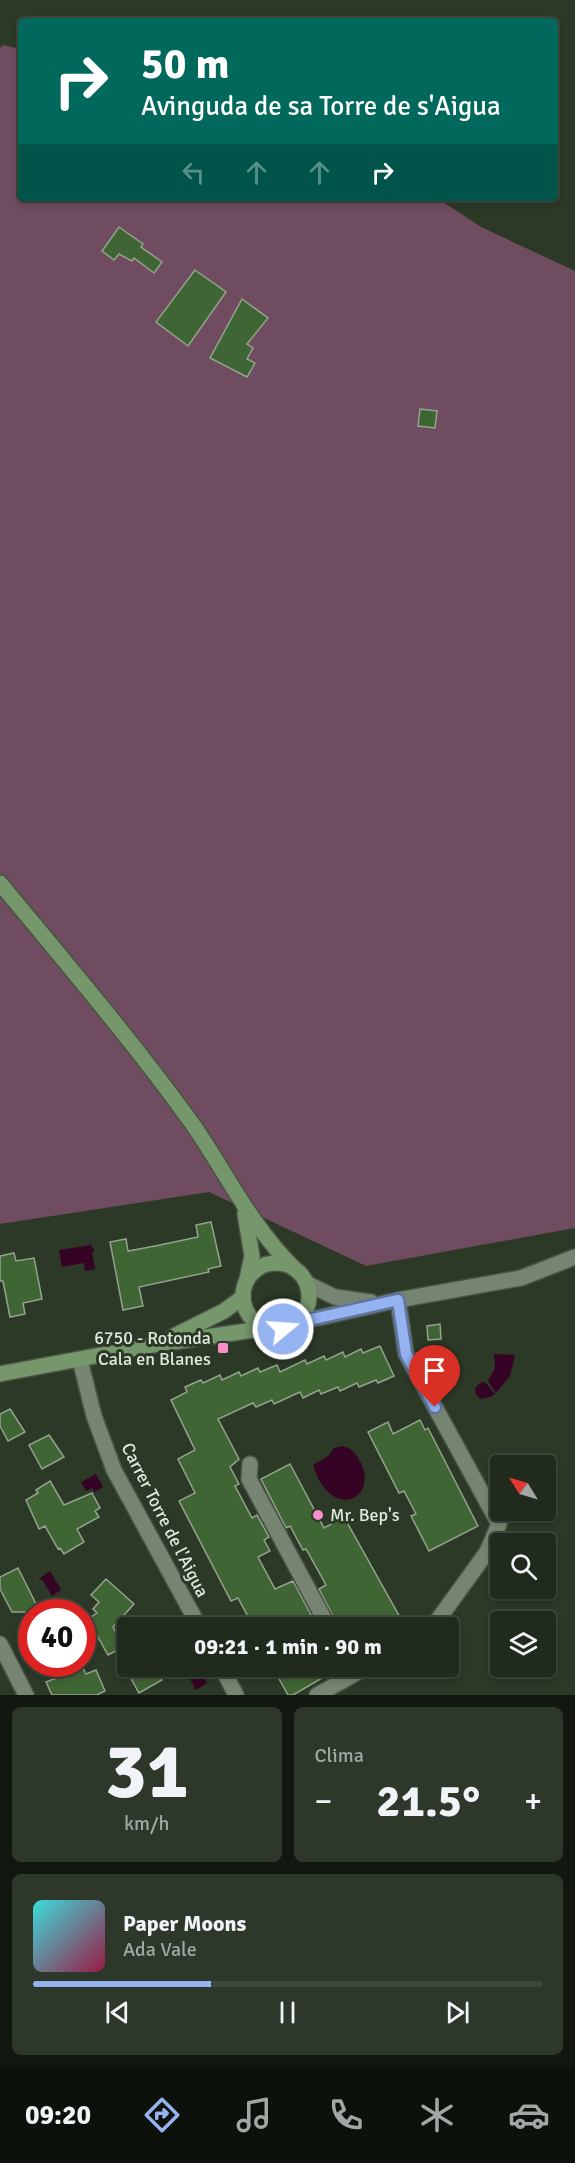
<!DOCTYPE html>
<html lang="es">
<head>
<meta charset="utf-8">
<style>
	body { margin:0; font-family:Signika,sans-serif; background:#2d372a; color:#f1f3f6; height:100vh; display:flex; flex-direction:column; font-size:22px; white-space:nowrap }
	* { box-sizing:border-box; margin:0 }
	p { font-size:20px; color:#a2a7a4 }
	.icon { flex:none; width:33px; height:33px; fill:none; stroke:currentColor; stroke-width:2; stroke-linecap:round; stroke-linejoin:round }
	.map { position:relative; height:1695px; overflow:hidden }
	.panel { display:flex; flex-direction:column; gap:12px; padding:12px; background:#121810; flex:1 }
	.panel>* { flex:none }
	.top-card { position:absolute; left:18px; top:18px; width:540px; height:183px; border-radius:6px; box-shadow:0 3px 9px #0003,0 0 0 2px #3e473b; background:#00695c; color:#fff; overflow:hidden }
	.needle { width:39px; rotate:307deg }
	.fabs { position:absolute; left:490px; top:1455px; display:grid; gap:12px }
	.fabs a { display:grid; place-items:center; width:66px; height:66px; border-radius:6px; background:#212b1d; box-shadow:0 3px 9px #0003,0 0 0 2px #3e473b; font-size:30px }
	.speed { position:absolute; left:18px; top:1599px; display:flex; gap:12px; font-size:30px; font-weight:700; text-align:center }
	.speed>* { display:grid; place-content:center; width:78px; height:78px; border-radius:50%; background:#212b1d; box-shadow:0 3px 9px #0003,0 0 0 2px #3e473b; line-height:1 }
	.speed .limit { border:9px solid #d22; background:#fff; color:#111 }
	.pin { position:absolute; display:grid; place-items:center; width:51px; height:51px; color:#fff; margin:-62px -26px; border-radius:50% 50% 50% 0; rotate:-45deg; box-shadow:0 0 6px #0007 }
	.pin .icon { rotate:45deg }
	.me { position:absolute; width:66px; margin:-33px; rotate:72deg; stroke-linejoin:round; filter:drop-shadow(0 0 4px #0008) }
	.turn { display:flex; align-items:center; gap:21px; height:126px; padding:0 24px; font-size:27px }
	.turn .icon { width:78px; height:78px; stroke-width:2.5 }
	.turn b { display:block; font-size:42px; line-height:51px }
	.lanes { display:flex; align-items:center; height:57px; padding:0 24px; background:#0003; justify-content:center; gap:30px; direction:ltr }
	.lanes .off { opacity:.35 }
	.big { font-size:45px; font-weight:700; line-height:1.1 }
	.panel .tile { flex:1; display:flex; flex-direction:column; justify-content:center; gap:9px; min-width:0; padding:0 21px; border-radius:9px; background:#2d372a }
	.panel .dial { align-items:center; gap:0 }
	.dial b { font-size:78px; line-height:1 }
	.song { display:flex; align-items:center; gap:18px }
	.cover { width:72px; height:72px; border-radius:9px; background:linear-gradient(135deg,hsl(180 70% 55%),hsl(340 70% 35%)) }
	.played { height:6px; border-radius:3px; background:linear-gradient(90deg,#95b2f1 35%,#3e473b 35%) }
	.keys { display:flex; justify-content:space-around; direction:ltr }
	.heat { display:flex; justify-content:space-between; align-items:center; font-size:33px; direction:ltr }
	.panel .tiles { flex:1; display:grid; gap:12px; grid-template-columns:1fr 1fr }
	.tile:last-child { grid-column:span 2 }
	.trip { position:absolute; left:117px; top:1617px; width:342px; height:60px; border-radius:6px; background:#212b1d; box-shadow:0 3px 9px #0003,0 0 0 2px #3e473b; font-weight:700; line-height:60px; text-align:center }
	.menu { display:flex; height:96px; justify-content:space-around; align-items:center; background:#0d110c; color:#a2a7a4 }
	.menu .icon { width:42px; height:42px }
	.menu .selected { color:#95b2f1 }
	.menu b { font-size:27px; color:#f1f3f6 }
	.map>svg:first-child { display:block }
</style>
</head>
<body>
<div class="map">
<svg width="575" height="1695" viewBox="0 0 575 1695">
	<rect width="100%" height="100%" fill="#2c3927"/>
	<!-- green -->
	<polygon fill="#6f4c5f" points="3,45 21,49 21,198 437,198 481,227 575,271 575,1228 366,1266 209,1192 0,1224 0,48"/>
	<!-- water -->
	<g fill="#350324">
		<polygon points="91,1245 95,1251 92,1252 95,1269 85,1271 84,1263 62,1267 59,1250"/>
		<polygon points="494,1354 515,1355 510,1376 496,1393 488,1381 495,1368"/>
		<polygon points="485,1382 495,1394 490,1397 481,1399 476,1395 475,1388 480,1383"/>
		<path d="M343,1446C351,1448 356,1453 360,1461C380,1499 331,1523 313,1465L328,1456L334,1448Z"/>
		<polygon points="96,1474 103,1487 95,1492 92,1488 86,1491 81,1482"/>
		<polygon points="50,1571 61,1590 52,1596 43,1581 39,1579"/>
		<polygon points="187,1667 197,1667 207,1683 196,1690 184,1668"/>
	</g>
	<!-- building -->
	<g fill="#406534" stroke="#93a38e" stroke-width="1.5">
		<polygon points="119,227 143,244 141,247 162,262 154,273 134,258 132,261 119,254 114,260 102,251"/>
		<polygon points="195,270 226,292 188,346 156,322"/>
		<polygon points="242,299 268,318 247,344 253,348 247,359 255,363 247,377 210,358"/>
		<polygon points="420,409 437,411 435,428 418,426"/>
		<polygon points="211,1222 221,1266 208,1269 209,1272 139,1287 143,1306 123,1310 110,1242 126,1239 128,1251 155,1246 198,1237 196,1225"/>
		<polygon points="14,1253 16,1261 34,1258 42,1299 23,1303 25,1314 10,1317 3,1281 0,1281 0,1256"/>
		<polygon points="440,1324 441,1339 428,1340 427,1326"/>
		<polygon points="380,1346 394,1376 378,1383 376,1380 359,1387 357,1383 340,1391 338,1387 321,1394 319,1390 303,1398 300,1392 274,1404 272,1400 256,1407 253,1403 218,1419 239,1459 230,1467 239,1484 235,1486 252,1518 257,1515 269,1537 264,1540 270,1551 258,1557 275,1589 293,1581 318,1628 254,1628 238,1598 231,1601 179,1501 195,1493 178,1459 195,1450 171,1400 187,1392 185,1387 201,1380 203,1383 220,1375 222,1380 239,1372 241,1376 258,1368 260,1372 277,1365 280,1372 305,1360 307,1364 324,1356 326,1360 343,1352 345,1357 361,1349 363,1353"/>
		<polygon points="447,1356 456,1373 439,1381 430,1364"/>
		<polygon points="10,1409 25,1432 8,1441 0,1426 0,1414"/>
		<polygon points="420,1420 425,1430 428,1428 478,1526 429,1551 411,1516 416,1514 404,1491 399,1493 368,1432 388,1422 393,1434"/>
		<polygon points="49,1435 64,1457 42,1469 29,1445"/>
		<polygon points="290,1464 324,1528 344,1517 406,1628 339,1628 319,1589 326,1585 306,1549 303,1550 290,1526 286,1528 261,1479"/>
		<polygon points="50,1481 64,1505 92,1493 100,1508 95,1511 99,1517 77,1529 84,1542 64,1554 60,1548 58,1549 45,1526 39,1529 26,1500 38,1493 36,1490"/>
		<polygon points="18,1568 40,1612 12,1612 0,1589 0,1577"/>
		<polygon points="106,1579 134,1604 113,1627 124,1647 108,1655 88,1619 97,1613 93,1609 99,1602 91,1595"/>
		<polygon points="124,1666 155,1666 162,1680 139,1693"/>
		<polygon points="272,1666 343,1666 293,1695 288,1695"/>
		<polygon points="83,1668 86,1674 96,1670 105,1691 97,1695 52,1695 46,1682"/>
	</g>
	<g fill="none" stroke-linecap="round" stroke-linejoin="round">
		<!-- street casing -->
		<g stroke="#495445" stroke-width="18">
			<g id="street">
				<polyline points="308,1284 335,1297 371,1302"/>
				<polyline points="398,1300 406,1354 499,1524 487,1552 432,1628"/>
				<polyline points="295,1323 398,1300 521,1278 575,1257"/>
				<polyline points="80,1360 94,1416 114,1470 200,1628"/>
				<polyline points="250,1464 249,1479 329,1628"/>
				<polyline points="0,1644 26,1695"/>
				<polyline points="221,1666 236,1695"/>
				<polyline points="317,1695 369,1666"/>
			</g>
		</g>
		<!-- secondary casing -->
		<g stroke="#495445" stroke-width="18">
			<g id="secondary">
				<path d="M0,883C65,962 131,1039 191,1122C225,1170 250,1225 293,1267"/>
				<polyline points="245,1214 252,1256 247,1279"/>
				<circle cx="276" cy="1296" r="33"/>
				<polyline points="172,1337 224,1311 243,1297"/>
				<polyline points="0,1374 159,1344 267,1328"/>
			</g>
		</g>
		<!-- street -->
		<use href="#street" stroke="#768571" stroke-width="15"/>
		<!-- secondary -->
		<use href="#secondary" stroke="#76966b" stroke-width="15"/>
	</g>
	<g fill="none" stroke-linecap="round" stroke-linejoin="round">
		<!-- route casing -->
		<g stroke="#61749d" stroke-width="15">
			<polyline id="route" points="283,1329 295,1323 398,1300 406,1354 435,1407"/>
		</g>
		<!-- route -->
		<use href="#route" stroke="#95b2f1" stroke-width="10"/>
	</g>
	<!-- markers -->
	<g fill="#f890cc" stroke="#2c3927" stroke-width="2">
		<rect x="217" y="1342" width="12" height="12" rx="3"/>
		<circle cx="318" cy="1515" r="6"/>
	</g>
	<g text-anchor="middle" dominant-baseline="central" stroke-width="6" stroke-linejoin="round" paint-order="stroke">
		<!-- poi labels -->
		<g font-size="18" fill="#e0e9dd" stroke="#2c3927" text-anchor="end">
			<text x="211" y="1338">6750 - Rotonda<tspan x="211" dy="21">Cala en Blanes</tspan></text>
			<text x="330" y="1515" text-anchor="start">Mr. Bep's</text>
		</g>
		<!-- street labels -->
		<g font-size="18" fill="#e0e9dd" stroke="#2c3927">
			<text transform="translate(165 1520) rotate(63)">Carrer Torre de l'Aigua</text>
		</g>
	</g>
</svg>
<div class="fabs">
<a><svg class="needle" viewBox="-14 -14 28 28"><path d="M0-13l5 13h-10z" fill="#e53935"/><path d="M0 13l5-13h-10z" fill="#a2a7a4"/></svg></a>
<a><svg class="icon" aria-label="search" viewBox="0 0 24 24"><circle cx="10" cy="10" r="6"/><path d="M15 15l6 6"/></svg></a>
<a><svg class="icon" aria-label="layers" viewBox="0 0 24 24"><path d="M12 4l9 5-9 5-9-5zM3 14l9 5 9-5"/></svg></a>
</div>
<div class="speed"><div class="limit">40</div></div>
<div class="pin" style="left:435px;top:1407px;background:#d93025"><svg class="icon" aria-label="arrive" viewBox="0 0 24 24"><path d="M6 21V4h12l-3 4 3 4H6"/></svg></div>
<svg class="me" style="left:283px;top:1329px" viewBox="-20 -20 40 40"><circle r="17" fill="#95b2f1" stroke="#fff" stroke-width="3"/><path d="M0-11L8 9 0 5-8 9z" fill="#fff"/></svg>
<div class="trip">09:21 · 1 min · 90 m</div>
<div class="top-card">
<div class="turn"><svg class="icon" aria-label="right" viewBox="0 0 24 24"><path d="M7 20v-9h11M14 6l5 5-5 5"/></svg><div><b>50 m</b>Avinguda de sa Torre de s'Aigua</div></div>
<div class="lanes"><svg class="icon off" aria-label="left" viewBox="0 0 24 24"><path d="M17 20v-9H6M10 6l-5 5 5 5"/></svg><svg class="icon off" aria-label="ahead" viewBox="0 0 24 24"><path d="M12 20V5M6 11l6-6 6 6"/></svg><svg class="icon off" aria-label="ahead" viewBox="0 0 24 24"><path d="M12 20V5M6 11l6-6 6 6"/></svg><svg class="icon" aria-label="right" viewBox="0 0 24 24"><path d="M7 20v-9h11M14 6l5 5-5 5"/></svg></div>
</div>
</div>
<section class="panel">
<div class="tiles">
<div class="tile dial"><b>31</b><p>km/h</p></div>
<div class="tile"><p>Clima</p>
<div class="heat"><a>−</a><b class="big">21.5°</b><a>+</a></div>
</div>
<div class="tile">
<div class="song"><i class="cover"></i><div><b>Paper Moons</b><p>Ada Vale</p></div></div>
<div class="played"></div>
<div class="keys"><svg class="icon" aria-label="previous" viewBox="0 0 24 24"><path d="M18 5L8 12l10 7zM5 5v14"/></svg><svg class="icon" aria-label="pause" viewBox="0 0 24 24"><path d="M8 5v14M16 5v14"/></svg><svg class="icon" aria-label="next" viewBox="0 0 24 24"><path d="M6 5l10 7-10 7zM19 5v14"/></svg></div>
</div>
</div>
</section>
<nav class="menu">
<b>09:20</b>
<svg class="icon selected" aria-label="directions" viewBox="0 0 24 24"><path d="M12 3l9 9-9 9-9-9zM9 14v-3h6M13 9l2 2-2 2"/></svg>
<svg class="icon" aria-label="music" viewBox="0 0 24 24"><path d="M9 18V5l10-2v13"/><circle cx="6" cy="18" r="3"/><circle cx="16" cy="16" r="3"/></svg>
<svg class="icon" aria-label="phone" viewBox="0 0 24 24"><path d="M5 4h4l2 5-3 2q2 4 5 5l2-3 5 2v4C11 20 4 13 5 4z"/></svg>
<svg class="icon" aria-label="climate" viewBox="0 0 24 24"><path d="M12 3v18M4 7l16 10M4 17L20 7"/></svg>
<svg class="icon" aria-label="car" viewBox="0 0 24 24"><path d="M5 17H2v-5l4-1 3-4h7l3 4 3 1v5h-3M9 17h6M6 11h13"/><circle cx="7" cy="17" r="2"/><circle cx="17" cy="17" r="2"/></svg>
</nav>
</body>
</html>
